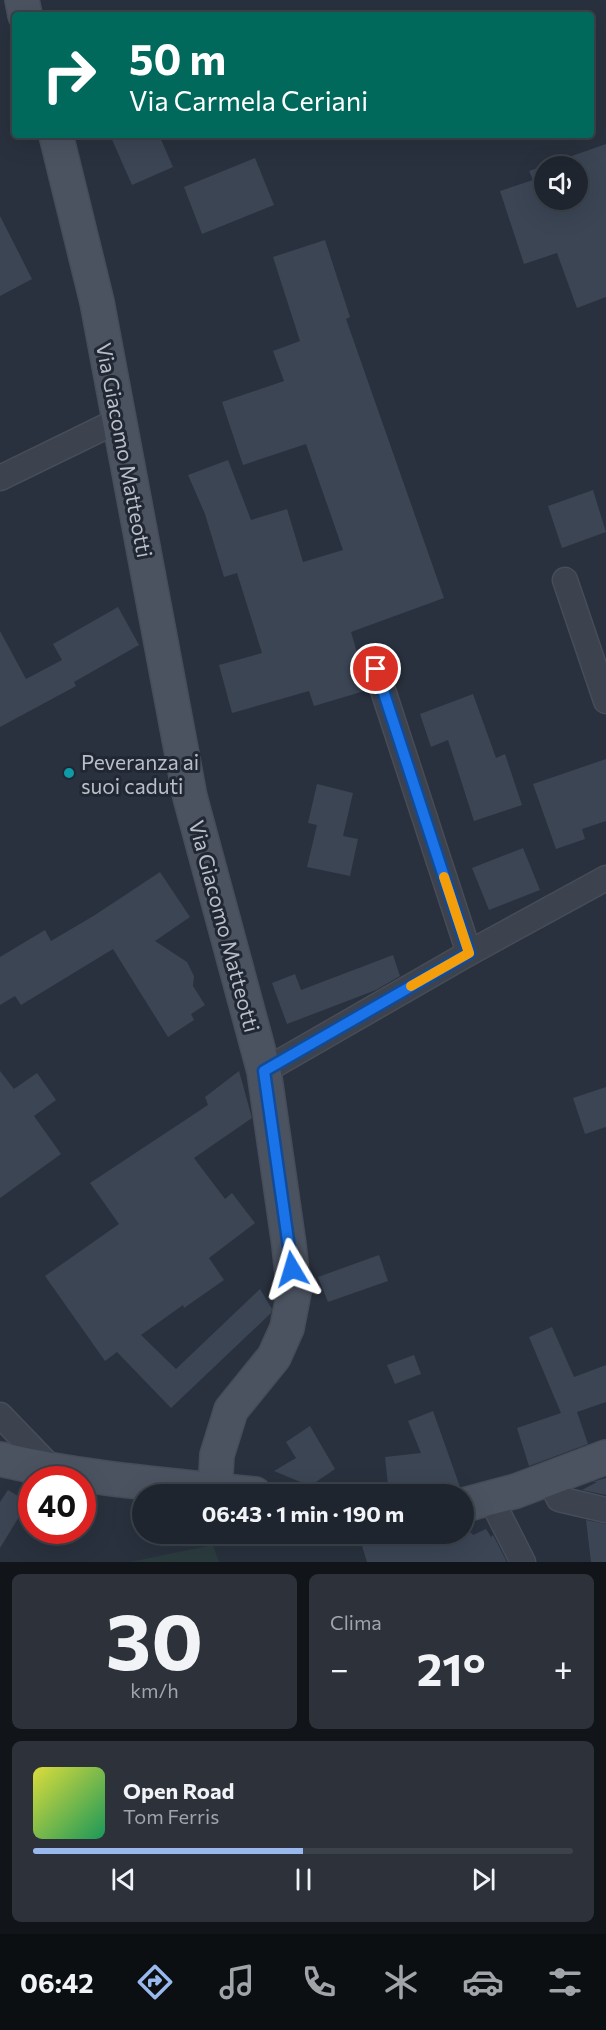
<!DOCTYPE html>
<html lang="it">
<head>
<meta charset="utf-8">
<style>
	body { margin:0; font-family:Commissioner,sans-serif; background:#2c313a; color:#f1f3f6; height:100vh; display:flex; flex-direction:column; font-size:22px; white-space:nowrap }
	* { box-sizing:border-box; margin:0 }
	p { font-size:20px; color:#a1a5aa }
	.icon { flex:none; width:33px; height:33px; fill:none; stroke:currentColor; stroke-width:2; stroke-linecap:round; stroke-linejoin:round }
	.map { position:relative; height:1562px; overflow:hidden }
	.side { display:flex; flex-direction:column; gap:12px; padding:12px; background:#111419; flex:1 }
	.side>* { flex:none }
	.top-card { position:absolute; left:12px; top:12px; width:582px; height:126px; border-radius:6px; box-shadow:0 6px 24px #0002,0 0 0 2px #3c424a; background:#00695c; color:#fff; overflow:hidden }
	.fabs { position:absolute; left:534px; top:156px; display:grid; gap:12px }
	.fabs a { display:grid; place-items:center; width:54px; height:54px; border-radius:50%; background:#1f252e; box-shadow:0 6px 24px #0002,0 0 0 2px #3c424a; font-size:30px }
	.speed { position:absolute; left:18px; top:1466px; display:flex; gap:12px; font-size:30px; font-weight:700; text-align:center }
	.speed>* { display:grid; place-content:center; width:78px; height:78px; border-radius:50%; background:#1f252e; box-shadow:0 6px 24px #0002,0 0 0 2px #3c424a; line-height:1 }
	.speed .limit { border:9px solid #d22; background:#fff; color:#111 }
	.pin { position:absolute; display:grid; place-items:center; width:51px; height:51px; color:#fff; margin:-26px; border:3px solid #fff; border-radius:50%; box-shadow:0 2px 6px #0007 }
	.me { position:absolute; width:66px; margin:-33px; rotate:353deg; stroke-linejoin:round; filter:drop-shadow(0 0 4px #0008) }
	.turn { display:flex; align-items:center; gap:21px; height:126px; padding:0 18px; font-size:27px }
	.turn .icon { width:78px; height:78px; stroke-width:2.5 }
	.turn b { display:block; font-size:42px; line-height:51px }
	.big { font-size:45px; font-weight:700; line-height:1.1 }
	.side .widget { flex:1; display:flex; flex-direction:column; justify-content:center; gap:9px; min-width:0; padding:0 21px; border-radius:9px; background:#2c313a }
	.side .dial { align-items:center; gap:0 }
	.dial b { font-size:78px; line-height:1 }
	.song { display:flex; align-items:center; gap:18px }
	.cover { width:72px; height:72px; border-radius:9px; background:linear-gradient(135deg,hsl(60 70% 55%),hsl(150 70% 35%)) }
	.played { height:6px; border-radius:3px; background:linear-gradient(90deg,#99b8ed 50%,#3c424a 50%) }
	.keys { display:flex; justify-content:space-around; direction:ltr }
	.heat { display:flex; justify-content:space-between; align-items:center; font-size:33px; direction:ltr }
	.side .tiles { flex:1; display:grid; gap:12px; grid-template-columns:1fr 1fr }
	.widget:last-child { grid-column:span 2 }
	.trip { position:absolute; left:132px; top:1484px; width:342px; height:60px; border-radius:30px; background:#1f252e; box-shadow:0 6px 24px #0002,0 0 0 2px #3c424a; font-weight:700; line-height:60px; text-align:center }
	.dock { display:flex; height:96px; justify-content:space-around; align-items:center; background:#0c0f12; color:#a1a5aa }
	.dock .icon { width:42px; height:42px }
	.dock .current { color:#99b8ed }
	.dock b { font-size:27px; color:#f1f3f6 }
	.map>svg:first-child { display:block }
</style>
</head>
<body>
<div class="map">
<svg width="606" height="1562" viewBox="0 0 606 1562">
	<rect width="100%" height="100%" fill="#29313e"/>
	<!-- green -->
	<polygon fill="#2b3c3f" points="213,1545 219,1562 130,1562"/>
	<!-- building -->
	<g fill="#3b4554" fill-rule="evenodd">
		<polygon points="110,135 159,135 173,167 132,185"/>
		<path d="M606,144V297L577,308L557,253L524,264L500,191L533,180L529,171ZM544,166H578V200H544Z"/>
		<polygon points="255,158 274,205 202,234 184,187"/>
		<polygon points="0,216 32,279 0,296"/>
		<polygon points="325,240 350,317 346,319 444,598 351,632 368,690 314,706 309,691 232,713 219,665 262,653 237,573 224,577 205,514 188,475 228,460 251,520 287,509 303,562 343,550 306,444 243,465 222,402 284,381 273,351 300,341 273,257"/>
		<polygon points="593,490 606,532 562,548 548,506"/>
		<polygon points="118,607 139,645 74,682 76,686 0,727 0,631 26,679 62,660 53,644"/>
		<polygon points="473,694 496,758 505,754 522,805 474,821 448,740 431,747 420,714"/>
		<polygon points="606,759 606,821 582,829 585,839 556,849 533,784"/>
		<polygon points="317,784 353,793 343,836 358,839 350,876 307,867 317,825 308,823"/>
		<polygon points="523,848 540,890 489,910 472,868"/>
		<polygon points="160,872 190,917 155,941 187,962 194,976 193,986 205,1005 191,1014 194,1020 168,1037 113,949 21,1005 15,996 0,1005 0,957 45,930 51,941 95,915"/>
		<polygon points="393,955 400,976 376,990 287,1024 272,983 295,974 301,990"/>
		<polygon points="0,1071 14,1089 37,1073 56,1100 34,1116 61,1154 0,1198"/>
		<polygon points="239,1071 252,1118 194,1158 225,1199 232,1193 255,1223 209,1258 224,1280 184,1308 183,1305 141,1335 176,1369 260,1289 272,1309 271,1313 171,1408 117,1352 105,1361 45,1276 119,1224 90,1183 208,1105 205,1097"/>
		<polygon points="606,1087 606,1127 585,1134 573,1098"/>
		<polygon points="379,1255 388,1281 328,1302 318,1277"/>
		<polygon points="552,1327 574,1377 606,1365 606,1402 577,1412 588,1444 529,1466 517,1428 561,1413 529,1337"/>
		<polygon points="414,1355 421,1374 395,1384 387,1365"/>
		<polygon points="433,1411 460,1487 450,1493 389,1494 385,1457 421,1453 408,1421"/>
		<polygon points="310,1426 335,1469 310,1486 274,1471 296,1458 286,1442"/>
		<polygon points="606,1478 606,1495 582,1490 597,1482 592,1482"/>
		<polygon points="8,1490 28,1502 0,1548 0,1502"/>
		<polygon points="586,1520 606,1524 606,1562 591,1562"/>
		<polygon points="486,1529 491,1537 493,1535 507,1562 367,1562 358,1533 472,1533 473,1535"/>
	</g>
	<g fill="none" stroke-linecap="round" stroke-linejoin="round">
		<!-- street casing -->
		<g stroke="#464c58" stroke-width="27">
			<g id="street">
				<polyline points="0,478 119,420"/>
				<polyline points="565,580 606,701"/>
				<polyline points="376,669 469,953"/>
				<polyline points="264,1071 469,953 606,878"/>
				<polyline points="0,1415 56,1473"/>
				<polyline points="549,1479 559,1499 606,1510"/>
				<polyline points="491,1499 523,1562"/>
			</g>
		</g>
		<!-- secondary casing -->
		<g stroke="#464c58" stroke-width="36">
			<g id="secondary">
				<polyline points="22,0 25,15"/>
				<polyline points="56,135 97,302 190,797 264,1071 289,1245 294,1292 287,1328 274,1357 231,1410 217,1455 215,1490"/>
				<path d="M0,1459C84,1479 169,1485 255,1494"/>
				<polyline points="464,1505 516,1491 606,1457"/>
			</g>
		</g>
		<!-- street -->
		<use href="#street" stroke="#3c434f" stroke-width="24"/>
		<!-- secondary -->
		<use href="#secondary" stroke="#4b5361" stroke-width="33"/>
	</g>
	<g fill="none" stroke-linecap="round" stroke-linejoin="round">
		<!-- route casing -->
		<g stroke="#114b97" stroke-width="15">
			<polyline id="route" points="292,1269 264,1071 469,953 376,669"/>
		</g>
		<!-- route -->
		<use href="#route" stroke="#1a73e8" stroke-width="10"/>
		<!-- slow -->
		<polyline stroke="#f59e0b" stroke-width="10" points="411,986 469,953 444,877"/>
	</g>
	<!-- markers -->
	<circle fill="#0f9aa8" stroke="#212834" stroke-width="2" cx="69" cy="773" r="6"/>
	<g text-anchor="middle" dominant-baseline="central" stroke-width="6" stroke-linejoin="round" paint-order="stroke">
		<!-- street labels -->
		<g font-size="21" fill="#b9bfc9" stroke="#212834">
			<text transform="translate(125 450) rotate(79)">Via Giacomo Matteotti</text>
			<text transform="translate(225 926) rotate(75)">Via Giacomo Matteotti</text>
		</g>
		<!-- poi labels -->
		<g font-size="21" fill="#b9bfc9" stroke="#212834" text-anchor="start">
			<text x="81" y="761">Peveranza ai<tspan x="81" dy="24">suoi caduti</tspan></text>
		</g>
	</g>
</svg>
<div class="fabs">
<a><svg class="icon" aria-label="sound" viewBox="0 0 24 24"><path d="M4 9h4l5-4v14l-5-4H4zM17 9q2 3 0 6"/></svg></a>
</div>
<div class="speed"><div class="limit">40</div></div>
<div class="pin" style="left:376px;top:669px;background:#d93025"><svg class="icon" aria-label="arrive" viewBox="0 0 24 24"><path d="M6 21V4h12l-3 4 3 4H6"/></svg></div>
<svg class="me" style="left:292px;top:1269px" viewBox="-20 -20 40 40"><path d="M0-17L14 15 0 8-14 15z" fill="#1a73e8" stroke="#fff" stroke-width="4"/></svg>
<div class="trip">06:43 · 1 min · 190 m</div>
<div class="top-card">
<div class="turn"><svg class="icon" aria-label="right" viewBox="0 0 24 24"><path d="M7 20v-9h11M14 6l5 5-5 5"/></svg><div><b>50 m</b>Via Carmela Ceriani</div></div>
</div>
</div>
<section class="side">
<div class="tiles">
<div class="widget dial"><b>30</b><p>km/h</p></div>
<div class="widget"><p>Clima</p>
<div class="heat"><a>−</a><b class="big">21°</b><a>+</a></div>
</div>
<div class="widget">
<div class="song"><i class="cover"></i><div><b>Open Road</b><p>Tom Ferris</p></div></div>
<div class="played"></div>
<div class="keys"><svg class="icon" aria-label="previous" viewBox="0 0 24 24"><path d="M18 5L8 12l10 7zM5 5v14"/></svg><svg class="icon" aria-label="pause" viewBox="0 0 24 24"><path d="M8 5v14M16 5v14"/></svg><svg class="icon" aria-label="next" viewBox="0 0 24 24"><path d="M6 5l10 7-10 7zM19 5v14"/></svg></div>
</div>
</div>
</section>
<nav class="dock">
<b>06:42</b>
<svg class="icon current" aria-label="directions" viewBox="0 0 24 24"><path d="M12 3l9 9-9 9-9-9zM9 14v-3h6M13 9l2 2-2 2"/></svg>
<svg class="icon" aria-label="music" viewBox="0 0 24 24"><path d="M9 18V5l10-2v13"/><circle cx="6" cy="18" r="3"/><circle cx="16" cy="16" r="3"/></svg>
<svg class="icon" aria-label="phone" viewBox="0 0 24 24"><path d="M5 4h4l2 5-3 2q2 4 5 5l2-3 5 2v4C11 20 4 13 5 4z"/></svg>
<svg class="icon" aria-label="climate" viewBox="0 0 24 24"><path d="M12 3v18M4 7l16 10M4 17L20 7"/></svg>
<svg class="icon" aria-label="car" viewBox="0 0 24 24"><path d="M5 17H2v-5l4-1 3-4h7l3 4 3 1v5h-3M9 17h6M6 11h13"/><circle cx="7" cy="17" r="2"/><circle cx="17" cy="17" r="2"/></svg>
<svg class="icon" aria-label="filters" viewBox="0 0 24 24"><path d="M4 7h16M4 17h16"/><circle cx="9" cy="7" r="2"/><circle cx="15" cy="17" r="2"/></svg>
</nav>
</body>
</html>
